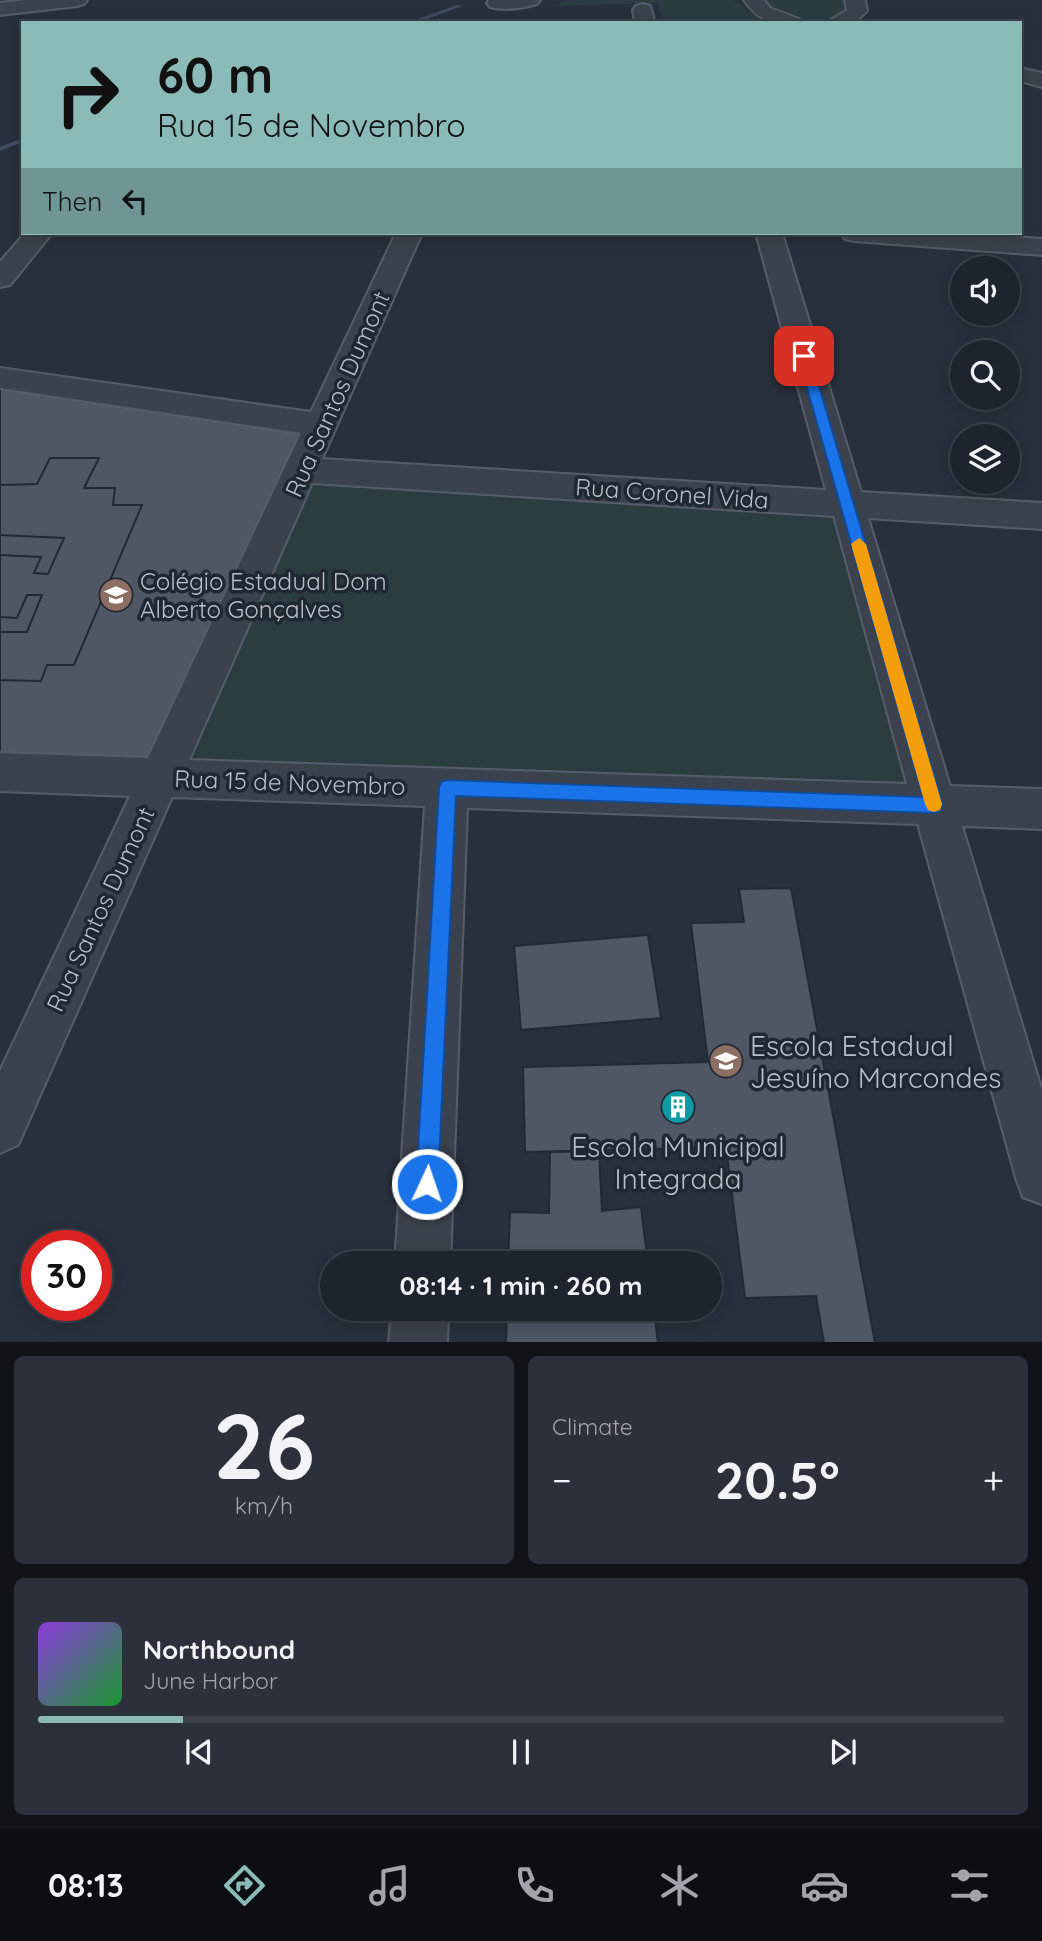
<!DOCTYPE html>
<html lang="en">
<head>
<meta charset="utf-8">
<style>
	body { margin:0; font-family:Quicksand,sans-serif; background:#2b303a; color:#f1f3f6; height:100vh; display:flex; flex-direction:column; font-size:26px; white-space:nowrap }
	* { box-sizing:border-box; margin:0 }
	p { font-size:23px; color:#a1a4aa }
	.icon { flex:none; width:38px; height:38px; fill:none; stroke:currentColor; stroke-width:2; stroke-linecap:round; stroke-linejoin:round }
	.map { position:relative; height:1342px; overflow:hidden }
	.details { display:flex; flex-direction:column; gap:14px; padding:14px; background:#101419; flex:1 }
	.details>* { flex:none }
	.top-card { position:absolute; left:21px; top:21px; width:1001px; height:214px; border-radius:0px; box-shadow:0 4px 18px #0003,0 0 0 2px #3c414a; background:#8bbbb9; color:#111; overflow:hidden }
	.controls { position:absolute; left:950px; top:256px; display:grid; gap:14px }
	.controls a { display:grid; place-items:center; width:70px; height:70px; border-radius:50%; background:#1e242e; box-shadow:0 4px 18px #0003,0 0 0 2px #3c414a; font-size:35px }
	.speed { position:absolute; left:21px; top:1230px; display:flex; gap:14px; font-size:35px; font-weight:700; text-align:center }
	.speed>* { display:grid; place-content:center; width:91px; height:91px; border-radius:50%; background:#1e242e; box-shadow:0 4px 18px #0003,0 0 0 2px #3c414a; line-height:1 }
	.speed .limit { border:10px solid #d22; background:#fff; color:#111 }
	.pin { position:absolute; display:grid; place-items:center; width:60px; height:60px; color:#fff; margin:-30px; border-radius:14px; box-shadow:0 4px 10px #0006 }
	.me { position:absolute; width:77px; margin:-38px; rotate:3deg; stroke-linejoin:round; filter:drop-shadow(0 0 5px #0008) }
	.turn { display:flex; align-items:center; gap:24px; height:147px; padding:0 21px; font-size:32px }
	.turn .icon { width:91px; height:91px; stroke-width:2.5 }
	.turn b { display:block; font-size:49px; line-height:60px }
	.then { display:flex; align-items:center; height:66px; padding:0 21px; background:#0003; gap:14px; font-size:26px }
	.big { font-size:52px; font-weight:800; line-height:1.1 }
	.details .widget { flex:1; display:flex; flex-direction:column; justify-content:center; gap:10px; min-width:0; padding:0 24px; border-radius:10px; background:#2b303a }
	.details .dial { align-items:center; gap:0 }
	.dial b { font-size:91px; line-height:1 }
	.song { display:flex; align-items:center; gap:21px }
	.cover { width:84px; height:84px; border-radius:10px; background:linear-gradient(135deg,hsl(270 70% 55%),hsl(130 70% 35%)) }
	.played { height:7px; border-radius:4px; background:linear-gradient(90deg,#8bbbb9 15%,#3c414a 15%) }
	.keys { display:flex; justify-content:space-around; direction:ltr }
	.heat { display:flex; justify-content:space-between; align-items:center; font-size:38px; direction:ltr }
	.details .tiles { flex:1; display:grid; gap:14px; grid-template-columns:1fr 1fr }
	.widget:last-child { grid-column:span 2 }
	.trip { position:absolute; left:320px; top:1251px; width:402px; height:70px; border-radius:35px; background:#1e242e; box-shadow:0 4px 18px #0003,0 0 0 2px #3c414a; font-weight:800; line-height:70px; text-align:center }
	.tabs { display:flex; height:112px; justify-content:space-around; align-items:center; background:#0c0e12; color:#a1a4aa }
	.tabs .icon { width:49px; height:49px }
	.tabs .active { color:#8bbbb9 }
	.tabs b { font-size:32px; color:#f1f3f6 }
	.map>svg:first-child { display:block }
</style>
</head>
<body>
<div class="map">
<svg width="1042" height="1343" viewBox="0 0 1042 1343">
	<rect width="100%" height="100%" fill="#28303d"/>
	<!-- green -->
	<g fill="#2b3d3f">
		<polygon points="569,0 733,0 767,23 663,23 658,3 554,6"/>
		<path d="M765,0H845L846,4C838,30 774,21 765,0Z"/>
		<polygon points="307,479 843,506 921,798 168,770"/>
	</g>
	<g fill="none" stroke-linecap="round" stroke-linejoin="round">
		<!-- stream -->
		<g fill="#404d64" fill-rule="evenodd">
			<polygon points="457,5 462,6 416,23 407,23"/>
			<polygon points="23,138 23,142 0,151 0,147"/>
		</g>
	</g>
	<!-- building -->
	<g fill="#4f5765" stroke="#232934" stroke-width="2">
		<polygon points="0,383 313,425 148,771 0,764"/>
		<polygon points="50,458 99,458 84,488 115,488 113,505 142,505 74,665 47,665 41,681 0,680 0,632 27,632 42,595 27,595 17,618 0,617 0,555 41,557 34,573 48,574 64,538 0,535 0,485 37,484"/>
		<polygon points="791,888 875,1343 824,1343 816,1296 745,1298 726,1147 525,1152 523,1067 708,1062 691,923 744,922 739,889"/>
		<polygon points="648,935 661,1018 521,1030 514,946"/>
		<polygon points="599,1151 602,1211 641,1207 648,1264 508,1264 510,1212 549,1213 550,1152"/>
		<polygon points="507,1309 654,1309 658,1343 506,1343"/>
	</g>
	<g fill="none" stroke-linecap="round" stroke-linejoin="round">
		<!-- minor casing -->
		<g stroke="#575d68" stroke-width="4">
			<g id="minor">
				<polygon points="26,0 87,0 84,4 77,6 0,15 0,3"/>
				<path d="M489,0H540L537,4C523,8 504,11 490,7L487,3Z"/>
				<path d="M744,0H764L770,8L799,19L802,23C774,23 762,25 744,0Z"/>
				<polygon points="845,0 865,0 867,11 854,23 826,23 847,10"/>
				<polygon points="643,4 650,6 655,23 635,23 633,10 636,6"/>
				<polygon points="1020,68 1042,73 1042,87 1020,81"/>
				<polygon points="25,233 52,233 10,285 0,287 0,262"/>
				<path d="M396,233H422L322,459L826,490L756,233H782L861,492L1042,503V529L868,518L950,786L1042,789V829L962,826L1042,1091V1204L1023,1197L1016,1178L918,824L467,808L450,1264H395L425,806L172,797L18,1145L0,1153V1071L130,796L0,791V753L148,758L301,433L0,388V368L311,412ZM312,483L834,516L907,784L189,760Z"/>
				<polygon points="841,233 957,233 1042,239 1042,255 854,241 845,239"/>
				<polygon points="392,1309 448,1309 447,1343 389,1343"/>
			</g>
		</g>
		<!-- minor -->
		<use href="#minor" fill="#3c424d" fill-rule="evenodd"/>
	</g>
	<!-- route -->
	<polygon fill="#1a73e8" stroke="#114b97" stroke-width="2" points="804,352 810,356 943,805 940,811 934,813 456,796 438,1184 434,1192 427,1195 419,1192 416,1184 439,788 441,782 447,780 923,797 798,356"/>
	<!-- slow -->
	<polygon fill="#f59e0b" points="859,538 866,544 942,804 940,810 934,812 928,810 925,804 851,544"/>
	<!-- icons -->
	<defs>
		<g id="school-disc" transform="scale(1.75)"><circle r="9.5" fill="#8d6e63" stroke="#212732"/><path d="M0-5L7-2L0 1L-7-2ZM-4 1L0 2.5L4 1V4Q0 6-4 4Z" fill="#fff"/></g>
		<g id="building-disc" transform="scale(1.75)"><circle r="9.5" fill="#0f9aa8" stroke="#212732"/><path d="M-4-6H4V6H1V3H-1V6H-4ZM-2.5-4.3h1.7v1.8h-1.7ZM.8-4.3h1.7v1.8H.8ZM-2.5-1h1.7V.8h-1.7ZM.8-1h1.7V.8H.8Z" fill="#fff"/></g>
	</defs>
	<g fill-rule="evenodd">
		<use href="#school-disc" x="116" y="595"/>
		<use href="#school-disc" x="726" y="1061"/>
		<use href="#building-disc" x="678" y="1107"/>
	</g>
	<g text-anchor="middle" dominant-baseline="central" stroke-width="7" stroke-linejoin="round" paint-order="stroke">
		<!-- street labels -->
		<g font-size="24" fill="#b8bec8" stroke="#212732">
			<text transform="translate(337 394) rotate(-66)">Rua Santos Dumont</text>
			<text transform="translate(672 493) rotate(4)">Rua Coronel Vida</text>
			<text transform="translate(290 782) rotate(2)">Rua 15 de Novembro</text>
			<text transform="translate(100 909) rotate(-65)">Rua Santos Dumont</text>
		</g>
		<!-- poi labels -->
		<g font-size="24" fill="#b8bec8" stroke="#212732" text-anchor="start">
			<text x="140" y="581">Colégio Estadual Dom<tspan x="140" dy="28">Alberto Gonçalves</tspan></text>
		</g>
		<!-- near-poi labels -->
		<g font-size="28" fill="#b8bec8" stroke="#212732" text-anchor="start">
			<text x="750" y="1045">Escola Estadual<tspan x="750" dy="32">Jesuíno Marcondes</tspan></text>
			<text x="678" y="1146" text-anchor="middle">Escola Municipal<tspan x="678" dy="32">Integrada</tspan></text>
		</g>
	</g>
</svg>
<div class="controls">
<a><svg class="icon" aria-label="sound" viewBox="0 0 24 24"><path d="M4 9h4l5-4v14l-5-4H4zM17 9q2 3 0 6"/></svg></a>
<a><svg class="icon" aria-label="search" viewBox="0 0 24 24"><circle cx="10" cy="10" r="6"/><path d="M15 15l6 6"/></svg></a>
<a><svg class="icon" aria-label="layers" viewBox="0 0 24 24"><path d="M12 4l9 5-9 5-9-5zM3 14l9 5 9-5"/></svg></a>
</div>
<div class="speed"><div class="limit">30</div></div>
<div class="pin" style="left:804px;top:356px;background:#d93025"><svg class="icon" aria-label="arrive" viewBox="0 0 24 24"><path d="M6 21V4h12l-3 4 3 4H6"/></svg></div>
<svg class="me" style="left:427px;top:1184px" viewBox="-20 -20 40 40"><circle r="17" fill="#1a73e8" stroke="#fff" stroke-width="3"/><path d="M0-11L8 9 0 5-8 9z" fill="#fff"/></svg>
<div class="trip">08:14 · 1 min · 260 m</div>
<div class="top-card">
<div class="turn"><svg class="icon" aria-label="right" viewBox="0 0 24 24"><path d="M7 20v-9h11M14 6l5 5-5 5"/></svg><div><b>60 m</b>Rua 15 de Novembro</div></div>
<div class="then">Then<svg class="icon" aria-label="left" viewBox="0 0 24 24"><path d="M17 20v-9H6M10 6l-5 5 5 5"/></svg></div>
</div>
</div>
<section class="details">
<div class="tiles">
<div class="widget dial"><b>26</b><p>km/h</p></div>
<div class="widget"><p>Climate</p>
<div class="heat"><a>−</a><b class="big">20.5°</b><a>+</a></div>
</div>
<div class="widget">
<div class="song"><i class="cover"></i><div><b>Northbound</b><p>June Harbor</p></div></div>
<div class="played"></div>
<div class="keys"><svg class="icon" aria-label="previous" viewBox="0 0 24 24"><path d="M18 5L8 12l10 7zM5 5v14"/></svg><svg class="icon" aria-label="pause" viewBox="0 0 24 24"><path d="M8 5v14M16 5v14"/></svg><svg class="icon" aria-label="next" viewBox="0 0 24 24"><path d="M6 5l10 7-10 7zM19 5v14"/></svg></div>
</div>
</div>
</section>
<nav class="tabs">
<b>08:13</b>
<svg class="icon active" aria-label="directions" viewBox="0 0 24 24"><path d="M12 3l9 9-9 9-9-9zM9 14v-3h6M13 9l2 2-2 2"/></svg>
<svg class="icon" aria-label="music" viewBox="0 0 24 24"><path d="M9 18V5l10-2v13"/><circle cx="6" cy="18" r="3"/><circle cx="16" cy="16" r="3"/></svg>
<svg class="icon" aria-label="phone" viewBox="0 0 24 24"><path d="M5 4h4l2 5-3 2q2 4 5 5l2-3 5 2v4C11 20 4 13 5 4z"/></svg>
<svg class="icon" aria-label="climate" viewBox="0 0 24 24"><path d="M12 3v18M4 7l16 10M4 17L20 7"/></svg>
<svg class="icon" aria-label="car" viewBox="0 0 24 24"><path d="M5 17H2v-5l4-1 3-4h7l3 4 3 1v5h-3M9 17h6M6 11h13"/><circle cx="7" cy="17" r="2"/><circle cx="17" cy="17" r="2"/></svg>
<svg class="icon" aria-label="filters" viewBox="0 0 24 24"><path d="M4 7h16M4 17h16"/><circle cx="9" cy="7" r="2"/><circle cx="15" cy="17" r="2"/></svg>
</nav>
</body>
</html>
